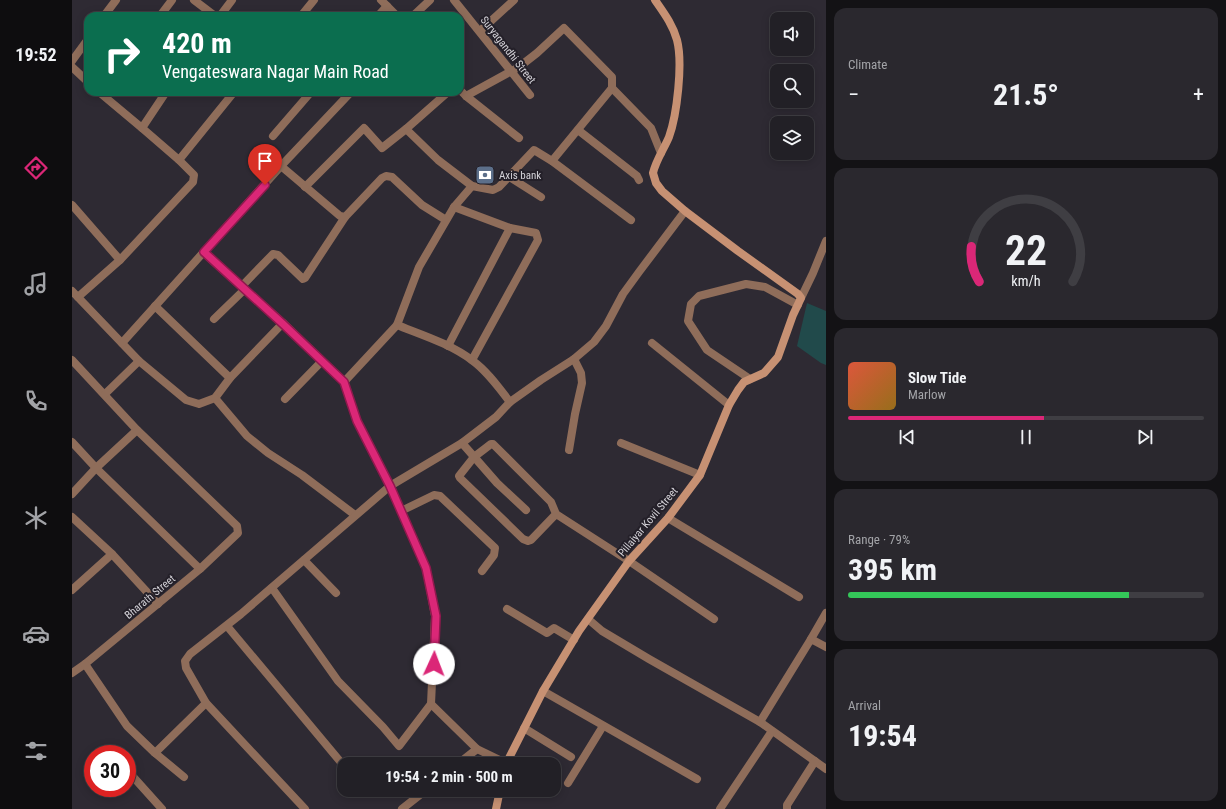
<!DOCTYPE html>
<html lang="en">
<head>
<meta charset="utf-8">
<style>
	body { margin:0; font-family:"Roboto Condensed",sans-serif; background:#2a282e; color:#f1f3f6; height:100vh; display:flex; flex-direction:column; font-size:15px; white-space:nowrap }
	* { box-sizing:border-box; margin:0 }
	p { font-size:13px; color:#a2a3a7 }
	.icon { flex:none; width:22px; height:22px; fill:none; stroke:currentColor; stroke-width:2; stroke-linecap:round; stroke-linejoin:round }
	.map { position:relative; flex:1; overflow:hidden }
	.side { display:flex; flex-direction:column; gap:8px; padding:8px; background:#131215; width:400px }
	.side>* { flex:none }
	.guide { position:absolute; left:12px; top:12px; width:380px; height:84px; border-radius:12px; box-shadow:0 2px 10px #0003,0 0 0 1px #3f3e43; background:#0b6e4f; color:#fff; overflow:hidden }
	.controls { position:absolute; left:698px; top:12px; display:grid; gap:8px }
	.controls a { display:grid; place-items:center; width:44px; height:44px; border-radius:8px; background:#222026; box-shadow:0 2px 10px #0003,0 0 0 1px #3f3e43; font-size:20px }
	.speed { position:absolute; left:12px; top:745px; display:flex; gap:8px; font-size:20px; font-weight:700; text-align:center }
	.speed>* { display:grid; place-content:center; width:52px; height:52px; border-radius:50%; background:#222026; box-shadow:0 2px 10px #0003,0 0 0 1px #3f3e43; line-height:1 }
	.speed .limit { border:6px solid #d22; background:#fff; color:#111 }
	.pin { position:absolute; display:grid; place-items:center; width:34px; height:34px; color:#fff; margin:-41px -17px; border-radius:50% 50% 50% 0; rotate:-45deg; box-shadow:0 0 4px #0007 }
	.pin .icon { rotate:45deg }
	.me { position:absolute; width:44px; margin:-22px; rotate:2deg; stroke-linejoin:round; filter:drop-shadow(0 0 3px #0008) }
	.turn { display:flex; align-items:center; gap:14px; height:84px; padding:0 12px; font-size:18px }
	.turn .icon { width:52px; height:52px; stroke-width:2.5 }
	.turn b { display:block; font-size:28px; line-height:34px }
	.big { font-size:30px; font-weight:700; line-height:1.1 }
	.side .card { flex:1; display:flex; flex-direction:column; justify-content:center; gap:6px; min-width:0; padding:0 14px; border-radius:12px; background:#2a282e }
	.side .dial { align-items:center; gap:0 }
	.dial svg { height:104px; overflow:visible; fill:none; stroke:#3f3e43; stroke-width:7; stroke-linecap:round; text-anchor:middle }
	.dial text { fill:#f1f3f6; stroke:none }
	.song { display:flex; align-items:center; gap:12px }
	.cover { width:48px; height:48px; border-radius:6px; background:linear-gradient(135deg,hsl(10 70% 55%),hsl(40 70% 35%)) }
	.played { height:4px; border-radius:2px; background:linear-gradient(90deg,#db2777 55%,#3f3e43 55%) }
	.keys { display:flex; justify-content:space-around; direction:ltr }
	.heat { display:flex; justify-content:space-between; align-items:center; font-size:22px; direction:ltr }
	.charge { height:6px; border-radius:3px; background:linear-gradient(90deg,#34c759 79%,#3f3e43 0) }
	.trip { position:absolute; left:265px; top:757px; width:224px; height:40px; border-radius:12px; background:#222026; box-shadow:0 2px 10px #0003,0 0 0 1px #3f3e43; font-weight:700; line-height:40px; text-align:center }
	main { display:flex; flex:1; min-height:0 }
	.tabs { display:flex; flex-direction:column; width:72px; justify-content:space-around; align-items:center; background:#0e0d0f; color:#a2a3a7 }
	.tabs .icon { width:28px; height:28px }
	.tabs .selected { color:#db2777 }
	.tabs b { font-size:18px; color:#f1f3f6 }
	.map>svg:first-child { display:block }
</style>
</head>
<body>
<main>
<nav class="tabs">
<b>19:52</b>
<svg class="icon selected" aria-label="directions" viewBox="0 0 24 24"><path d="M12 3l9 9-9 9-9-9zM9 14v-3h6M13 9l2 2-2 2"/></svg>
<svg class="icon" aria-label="music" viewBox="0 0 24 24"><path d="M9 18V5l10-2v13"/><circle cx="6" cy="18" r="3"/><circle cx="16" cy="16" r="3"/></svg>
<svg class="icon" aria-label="phone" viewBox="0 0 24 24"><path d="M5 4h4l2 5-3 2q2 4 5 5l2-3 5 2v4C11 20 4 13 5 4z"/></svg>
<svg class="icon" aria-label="climate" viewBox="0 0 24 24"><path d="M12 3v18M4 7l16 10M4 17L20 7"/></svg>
<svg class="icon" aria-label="car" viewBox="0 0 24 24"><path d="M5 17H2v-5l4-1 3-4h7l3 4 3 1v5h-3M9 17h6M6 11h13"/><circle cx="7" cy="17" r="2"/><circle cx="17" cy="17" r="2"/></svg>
<svg class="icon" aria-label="filters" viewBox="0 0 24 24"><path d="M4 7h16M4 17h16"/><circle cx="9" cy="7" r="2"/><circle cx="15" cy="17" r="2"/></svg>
</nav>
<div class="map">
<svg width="754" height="809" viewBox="0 0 754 809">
	<rect width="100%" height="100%" fill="#2e2a33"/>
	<!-- water -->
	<polygon fill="#214a4b" points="735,303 754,311 754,365 749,363 725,346"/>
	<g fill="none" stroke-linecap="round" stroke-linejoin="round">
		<!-- street -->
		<g stroke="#8f6d5a" stroke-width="8">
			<polyline points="122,0 143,16"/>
			<polyline points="309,0 325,16"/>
			<polyline points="382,0 458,95"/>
			<polyline points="32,16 44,0"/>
			<polyline points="88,16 100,0"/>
			<polyline points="148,16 160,0"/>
			<polyline points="229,16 242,0"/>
			<polyline points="306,16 315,6"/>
			<polyline points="341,16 358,0"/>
			<polyline points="408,31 442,0"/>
			<polyline points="0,61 16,39"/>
			<polyline points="0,67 16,82"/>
			<polyline points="540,88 579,128 589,153"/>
			<polyline points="388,90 394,96 447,138"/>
			<polyline points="394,96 447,67 465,53 492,28 540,77 540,88 480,161"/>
			<polyline points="70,128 94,92"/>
			<polyline points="334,129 366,160 400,186 421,190 427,187 462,150 480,161 559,220"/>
			<polyline points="506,130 565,176 567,180"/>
			<polyline points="201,136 239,92"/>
			<polyline points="107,160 162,92"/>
			<polyline points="209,166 268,216 273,217 310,178 314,176 320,177 350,205 374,220"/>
			<polyline points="436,176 469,197"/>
			<polyline points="233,187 292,128 310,148 334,129 376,92"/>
			<polyline points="0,205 48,260"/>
			<polyline points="382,207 438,228 464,233 466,240 400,360"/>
			<polyline points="132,253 211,323 272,382 285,421 318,486 354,568 363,616 359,704 405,749 386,764"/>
			<polyline points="170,286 201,254 206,255 231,279 233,278 273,217"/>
			<polyline points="0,291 67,361 114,400 127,404 143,398 158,378 211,323"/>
			<polyline points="6,297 48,260 121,182 122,175 107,160 70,128 27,92"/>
			<polyline points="729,298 741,273 754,241"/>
			<polyline points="83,306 158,378"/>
			<polyline points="142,319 173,289"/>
			<polyline points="325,325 347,267 382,207 400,186"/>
			<polyline points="50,343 209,166 279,92"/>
			<polyline points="580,343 657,405"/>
			<polyline points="376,346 438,228"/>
			<polyline points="0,360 65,430 165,526 166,533 128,569 13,664 0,673"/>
			<polyline points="678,379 635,350 616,321 619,304 627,296 674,284 693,287 726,305"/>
			<path d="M272,382L325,325C350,335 379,344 401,361C416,372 427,388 438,402"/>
			<polyline points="33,394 67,361"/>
			<polyline points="143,398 175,436 196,453 230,475 283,515"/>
			<polyline points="213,399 250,361"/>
			<polyline points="0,442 24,468 128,569"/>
			<polyline points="390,443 425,483 454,510"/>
			<polyline points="549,443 628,475"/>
			<polyline points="497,450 503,414 510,383 509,373 502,359"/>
			<polyline points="0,494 24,468 65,430"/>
			<polyline points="329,511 362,495 368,496 423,548 422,555 410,571"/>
			<polyline points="484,514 479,502 421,444 419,444 402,457 387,476 388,478 451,539 456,541 459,540 484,514 557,561 642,619"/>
			<polyline points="0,517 40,554 86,604"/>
			<polyline points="596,518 727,597"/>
			<polyline points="232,560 264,593"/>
			<polyline points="200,588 266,681 311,727 327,746 359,704"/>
			<polyline points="0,590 40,554"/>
			<polyline points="435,609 475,633 482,628 502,640"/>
			<polyline points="516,619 530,631 577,659 688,722 754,769"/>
			<polyline points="155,626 272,766"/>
			<polyline points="739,639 754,613"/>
			<polyline points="13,664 55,726 83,753 112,777"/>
			<polyline points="471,691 625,779"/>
			<polyline points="688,722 739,639 754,647"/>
			<polyline points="452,728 499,757"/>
			<polyline points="405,749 434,763"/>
			<polyline points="83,753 134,703"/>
			<polyline points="55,770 90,809"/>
			<polyline points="496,783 531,726"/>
			<polyline points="233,809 134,703 114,668 113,661 118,654 169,614 318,486 390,443 424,417 438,402 469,380 502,359 522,342 534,326 551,294 567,272 613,211"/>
			<polyline points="330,809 354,790"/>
			<polyline points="648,809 700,731"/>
			<polyline points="715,809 715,805 743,761"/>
		</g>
		<!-- secondary -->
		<g stroke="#c79173" stroke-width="8">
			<path d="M434,764L471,691L507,631L557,561L596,518L628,475L657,405L666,390L672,382L692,373L706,357L721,315L729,298L726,294L666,251L613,211L590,191L584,183L581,173C584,160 592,149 597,137C605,115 611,63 605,40C601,25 592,13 583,0"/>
			<polyline points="424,809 428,790"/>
		</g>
	</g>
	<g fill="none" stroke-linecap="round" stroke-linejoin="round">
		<!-- route casing -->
		<g stroke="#8e194d" stroke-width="10">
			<polyline id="route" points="193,185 132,252 211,324 272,382 285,421 318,486 354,568 364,616 362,664"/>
		</g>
		<!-- route -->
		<use href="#route" stroke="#db2777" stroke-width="7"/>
	</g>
	<!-- icons -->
	<defs>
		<g id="bank-square" transform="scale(1)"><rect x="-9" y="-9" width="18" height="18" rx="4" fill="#5c6f8a" stroke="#242029"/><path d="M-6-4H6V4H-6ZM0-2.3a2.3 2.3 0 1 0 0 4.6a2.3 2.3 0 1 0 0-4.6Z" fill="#fff"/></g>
	</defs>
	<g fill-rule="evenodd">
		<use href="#bank-square" x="413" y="175"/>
	</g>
	<g text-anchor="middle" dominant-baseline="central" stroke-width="4" stroke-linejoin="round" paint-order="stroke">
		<!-- street labels -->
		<g font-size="11" fill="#d4d2d8" stroke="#242029">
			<text transform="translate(436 50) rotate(52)">Suryagandhi Street</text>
			<text transform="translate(576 522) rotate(-50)">Pillaiyar Kovil Street</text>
			<text transform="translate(78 597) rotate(-40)">Bharath Street</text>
		</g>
		<!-- poi labels -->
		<g font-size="11" fill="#d4d2d8" stroke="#242029" text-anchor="start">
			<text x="427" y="175">Axis bank</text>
		</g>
	</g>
</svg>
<div class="controls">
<a><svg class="icon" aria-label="sound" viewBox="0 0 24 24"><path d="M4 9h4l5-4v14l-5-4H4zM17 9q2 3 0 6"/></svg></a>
<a><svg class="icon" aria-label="search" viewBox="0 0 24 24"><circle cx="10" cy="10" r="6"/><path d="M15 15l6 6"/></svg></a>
<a><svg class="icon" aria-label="layers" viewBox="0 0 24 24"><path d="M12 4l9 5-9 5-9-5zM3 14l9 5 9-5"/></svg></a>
</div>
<div class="speed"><div class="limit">30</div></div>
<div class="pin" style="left:193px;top:185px;background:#d93025"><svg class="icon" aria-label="arrive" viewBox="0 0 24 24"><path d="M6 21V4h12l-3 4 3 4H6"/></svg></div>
<svg class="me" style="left:362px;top:664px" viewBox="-20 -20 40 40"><circle r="19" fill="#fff"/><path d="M0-13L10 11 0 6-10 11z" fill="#db2777"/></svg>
<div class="trip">19:54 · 2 min · 500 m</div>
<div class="guide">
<div class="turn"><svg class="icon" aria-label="right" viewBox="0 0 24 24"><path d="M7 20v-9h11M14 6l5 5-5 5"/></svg><div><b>420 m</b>Vengateswara Nagar Main Road</div></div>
</div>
</div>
<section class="side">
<div class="card"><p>Climate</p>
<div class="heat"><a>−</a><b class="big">21.5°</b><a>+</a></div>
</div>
<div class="card dial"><svg viewBox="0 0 100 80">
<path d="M14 69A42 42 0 1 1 86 69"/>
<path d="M14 69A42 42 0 0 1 8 42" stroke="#db2777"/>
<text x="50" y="56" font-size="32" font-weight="700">22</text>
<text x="50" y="72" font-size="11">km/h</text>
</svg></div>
<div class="card">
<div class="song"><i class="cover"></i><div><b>Slow Tide</b><p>Marlow</p></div></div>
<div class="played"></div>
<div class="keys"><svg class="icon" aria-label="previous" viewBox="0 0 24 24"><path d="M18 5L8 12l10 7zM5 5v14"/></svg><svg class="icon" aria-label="pause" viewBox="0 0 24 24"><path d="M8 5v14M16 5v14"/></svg><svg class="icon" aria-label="next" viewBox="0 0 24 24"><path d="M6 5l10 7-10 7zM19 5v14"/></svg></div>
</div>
<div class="card"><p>Range · 79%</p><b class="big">395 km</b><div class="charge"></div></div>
<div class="card"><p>Arrival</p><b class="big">19:54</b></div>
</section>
</main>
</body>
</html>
